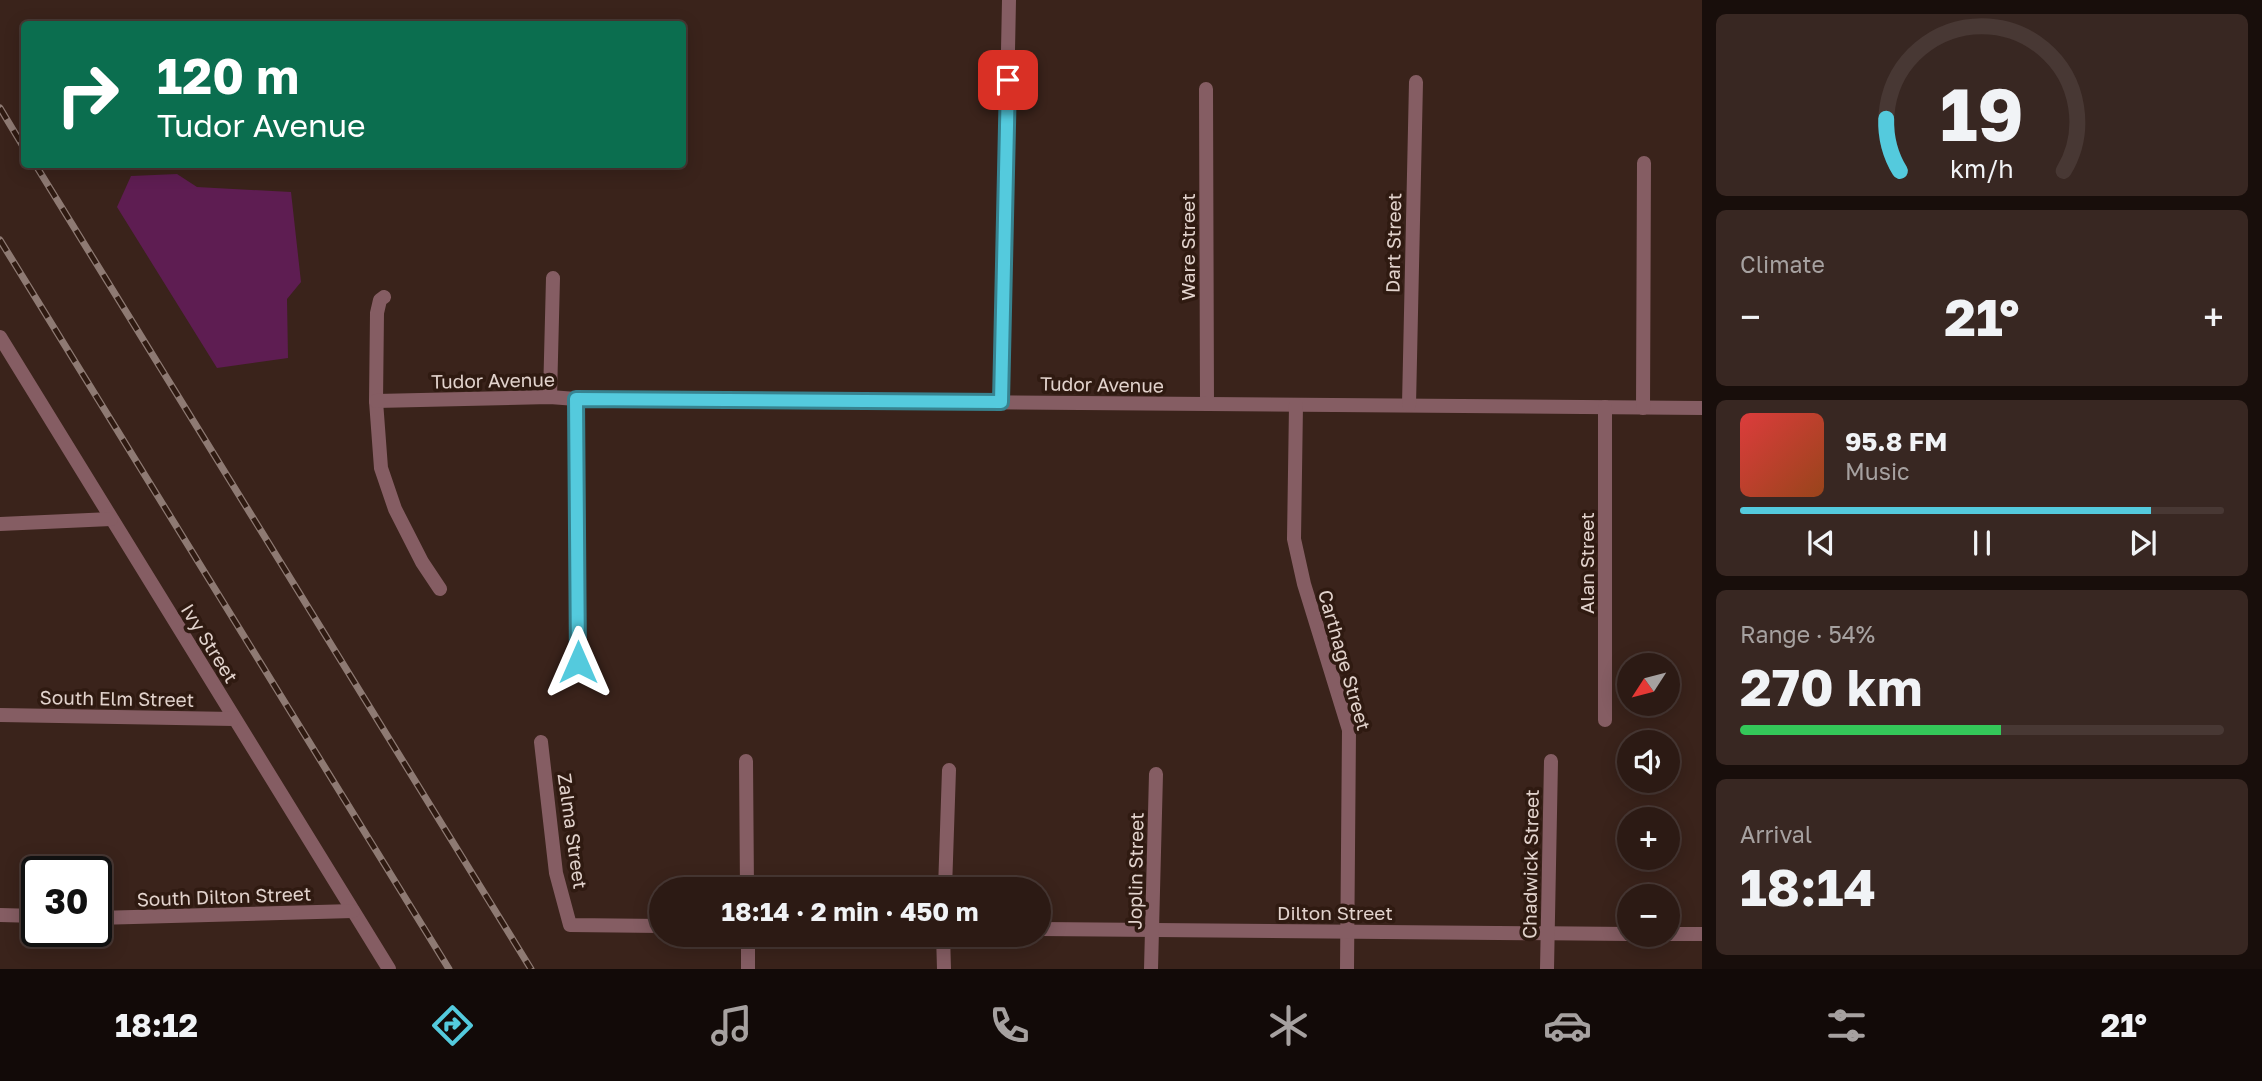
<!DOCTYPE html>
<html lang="en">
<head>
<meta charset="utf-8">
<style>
	body { margin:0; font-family:"Golos Text",sans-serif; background:#382722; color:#f1f3f6; height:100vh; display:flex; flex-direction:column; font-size:26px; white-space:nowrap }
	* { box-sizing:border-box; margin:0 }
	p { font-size:23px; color:#a6a1a0 }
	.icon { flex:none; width:38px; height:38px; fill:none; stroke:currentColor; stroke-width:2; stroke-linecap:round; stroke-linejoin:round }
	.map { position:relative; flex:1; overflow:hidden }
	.panel { display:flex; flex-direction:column; gap:14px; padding:14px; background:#180e0b; width:560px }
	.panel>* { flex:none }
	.top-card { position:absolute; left:21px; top:21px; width:665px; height:147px; border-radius:7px; box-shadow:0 4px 18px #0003,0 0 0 2px #483834; background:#0b6e4f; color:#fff; overflow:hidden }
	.needle { width:46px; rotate:234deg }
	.controls { position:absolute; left:1617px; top:653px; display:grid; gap:14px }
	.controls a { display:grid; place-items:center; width:63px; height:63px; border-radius:50%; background:#2c1a14; box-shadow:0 4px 18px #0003,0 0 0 2px #483834; font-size:35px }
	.speed { position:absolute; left:21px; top:856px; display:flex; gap:14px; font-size:35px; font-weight:700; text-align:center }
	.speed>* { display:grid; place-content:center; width:91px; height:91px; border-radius:50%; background:#2c1a14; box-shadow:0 4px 18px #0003,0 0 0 2px #483834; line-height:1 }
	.speed .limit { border:4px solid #111; border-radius:10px; background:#fff; color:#111 }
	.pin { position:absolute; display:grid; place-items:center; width:60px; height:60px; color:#fff; margin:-30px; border-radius:14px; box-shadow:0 4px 10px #0006 }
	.me { position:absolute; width:77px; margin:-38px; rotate:0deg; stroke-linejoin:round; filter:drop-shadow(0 0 5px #0008) }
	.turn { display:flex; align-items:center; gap:24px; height:147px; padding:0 21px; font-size:32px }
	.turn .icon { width:91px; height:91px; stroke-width:2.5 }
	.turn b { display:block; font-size:49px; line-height:60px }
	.big { font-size:52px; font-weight:700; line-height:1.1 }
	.panel .widget { flex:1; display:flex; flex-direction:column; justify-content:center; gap:10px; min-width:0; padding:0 24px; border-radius:10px; background:#382722 }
	.panel .dial { align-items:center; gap:0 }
	.dial svg { height:182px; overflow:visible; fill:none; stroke:#483834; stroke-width:7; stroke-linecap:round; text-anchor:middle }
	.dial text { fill:#f1f3f6; stroke:none }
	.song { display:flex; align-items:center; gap:21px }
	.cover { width:84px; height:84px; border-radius:10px; background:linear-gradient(135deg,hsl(0 70% 55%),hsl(20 70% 35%)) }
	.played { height:7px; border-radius:4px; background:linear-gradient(90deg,#54cadd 85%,#483834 85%) }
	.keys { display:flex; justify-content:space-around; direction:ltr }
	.heat { display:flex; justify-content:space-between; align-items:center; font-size:38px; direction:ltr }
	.charge { height:10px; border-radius:5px; background:linear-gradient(90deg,#34c759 54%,#483834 0) }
	.trip { position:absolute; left:649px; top:877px; width:402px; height:70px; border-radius:35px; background:#2c1a14; box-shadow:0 4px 18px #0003,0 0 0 2px #483834; font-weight:700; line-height:70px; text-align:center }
	.tabs { display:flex; height:112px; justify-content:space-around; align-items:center; background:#120a08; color:#a6a1a0 }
	.tabs .icon { width:49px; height:49px }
	.tabs .current { color:#54cadd }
	.tabs b { font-size:32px; color:#f1f3f6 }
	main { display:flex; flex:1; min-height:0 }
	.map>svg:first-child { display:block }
</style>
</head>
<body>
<main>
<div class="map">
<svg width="1702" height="969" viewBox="0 0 1702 969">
	<rect width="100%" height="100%" fill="#3a231b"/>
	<!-- water -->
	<polygon fill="#5e1d52" points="177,174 197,187 291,192 301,282 287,299 288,358 217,368 117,207 131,176"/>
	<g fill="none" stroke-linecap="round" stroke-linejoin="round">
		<!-- minor -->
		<g stroke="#855d63" stroke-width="14">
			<polyline points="1206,89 1207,404"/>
			<polyline points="384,297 380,300 377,313 376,401 381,468 395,509 422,562 440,589"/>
			<polyline points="0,337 389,969"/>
			<polyline points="550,397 553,278"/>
			<polyline points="576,399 578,661"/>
			<polyline points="376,401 550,397 576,399 1702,408"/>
			<polyline points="1001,402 1009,0"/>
			<polyline points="1296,405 1294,539 1304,584 1349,730 1347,969"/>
			<polyline points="1409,405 1416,82"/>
			<polyline points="1605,407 1605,720"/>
			<polyline points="1643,408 1644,163"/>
			<polyline points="0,524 111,519"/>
			<polyline points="0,715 234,719"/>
			<polyline points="541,742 556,873 570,925 662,926"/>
			<polyline points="746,761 747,889"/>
			<polyline points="945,889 949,770"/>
			<polyline points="0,915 37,916"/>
			<polyline points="96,918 353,911"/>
			<polyline points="1040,929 1629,934"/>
			<polyline points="748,934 748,969"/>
			<polyline points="943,934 944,969"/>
			<polyline points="1668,934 1702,934"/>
			<polyline points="1151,969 1156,774"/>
			<polyline points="1547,969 1551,761"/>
		</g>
		<!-- rail casing -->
		<g stroke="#8e7a73" stroke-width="7">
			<g id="rail">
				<polyline points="0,108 24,148"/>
				<polyline points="35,164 531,969"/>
				<polyline points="0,240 449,969"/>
			</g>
		</g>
		<!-- rail -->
		<use href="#rail" stroke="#2f1a11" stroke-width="4.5" stroke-dasharray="13" stroke-linecap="butt"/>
	</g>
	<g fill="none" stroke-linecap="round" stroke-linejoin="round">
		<!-- route casing -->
		<g stroke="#378390" stroke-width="18">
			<polyline id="route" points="578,662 576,399 1001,402 1008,80"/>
		</g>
		<!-- route -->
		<use href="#route" stroke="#54cadd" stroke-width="12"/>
	</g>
	<g text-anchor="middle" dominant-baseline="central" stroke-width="7" stroke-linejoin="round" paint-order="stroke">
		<!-- street labels -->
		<g font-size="19" fill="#e2d3cd" stroke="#2f1a11">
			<text transform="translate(1393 243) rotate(-89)">Dart Street</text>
			<text transform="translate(1187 247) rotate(-90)">Ware Street</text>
			<text transform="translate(493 380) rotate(-1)">Tudor Avenue</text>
			<text transform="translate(1102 384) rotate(1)">Tudor Avenue</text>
			<text transform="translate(1586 563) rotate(-90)">Alan Street</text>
			<text transform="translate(210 643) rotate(58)">Ivy Street</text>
			<text transform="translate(1345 660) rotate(74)">Carthage Street</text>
			<text transform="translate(117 698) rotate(1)">South Elm Street</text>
			<text transform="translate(573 831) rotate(82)">Zalma Street</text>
			<text transform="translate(1530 864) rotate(-89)">Chadwick Street</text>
			<text transform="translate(1135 871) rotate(-89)">Joplin Street</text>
			<text transform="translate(224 896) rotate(-2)">South Dilton Street</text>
			<text x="1335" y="912">Dilton Street</text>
		</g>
	</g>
</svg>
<div class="controls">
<a><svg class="needle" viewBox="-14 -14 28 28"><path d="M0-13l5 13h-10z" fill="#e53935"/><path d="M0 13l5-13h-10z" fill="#a6a1a0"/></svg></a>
<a><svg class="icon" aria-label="sound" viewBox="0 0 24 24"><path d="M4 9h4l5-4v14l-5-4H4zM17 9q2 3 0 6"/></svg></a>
<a>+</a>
<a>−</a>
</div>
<div class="speed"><div class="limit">30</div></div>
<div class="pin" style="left:1008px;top:80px;background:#d93025"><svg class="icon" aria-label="arrive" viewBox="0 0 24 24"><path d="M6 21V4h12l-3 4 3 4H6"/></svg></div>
<svg class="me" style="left:578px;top:662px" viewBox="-20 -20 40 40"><path d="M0-17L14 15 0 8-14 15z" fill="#54cadd" stroke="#fff" stroke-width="4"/></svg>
<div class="trip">18:14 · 2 min · 450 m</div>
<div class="top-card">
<div class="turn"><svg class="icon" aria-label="right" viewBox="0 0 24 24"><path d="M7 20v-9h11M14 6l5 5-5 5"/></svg><div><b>120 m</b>Tudor Avenue</div></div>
</div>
</div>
<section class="panel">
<div class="widget dial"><svg viewBox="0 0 100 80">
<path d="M14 69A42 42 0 1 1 86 69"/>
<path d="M14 69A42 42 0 0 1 8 46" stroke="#54cadd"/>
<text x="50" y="56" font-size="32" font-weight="700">19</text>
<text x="50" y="72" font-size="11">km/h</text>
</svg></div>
<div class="widget"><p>Climate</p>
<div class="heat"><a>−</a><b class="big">21°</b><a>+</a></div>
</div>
<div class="widget">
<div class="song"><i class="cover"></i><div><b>95.8 FM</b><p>Music</p></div></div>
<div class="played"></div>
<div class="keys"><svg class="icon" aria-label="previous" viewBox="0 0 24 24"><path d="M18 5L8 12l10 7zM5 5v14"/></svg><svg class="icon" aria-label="pause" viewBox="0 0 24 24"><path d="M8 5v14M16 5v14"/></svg><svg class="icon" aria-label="next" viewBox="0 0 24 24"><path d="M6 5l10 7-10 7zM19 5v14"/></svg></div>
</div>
<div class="widget"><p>Range · 54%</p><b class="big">270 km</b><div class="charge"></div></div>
<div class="widget"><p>Arrival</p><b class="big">18:14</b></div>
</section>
</main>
<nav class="tabs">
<b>18:12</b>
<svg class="icon current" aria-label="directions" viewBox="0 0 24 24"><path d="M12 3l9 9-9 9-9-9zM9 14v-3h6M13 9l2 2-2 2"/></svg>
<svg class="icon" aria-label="music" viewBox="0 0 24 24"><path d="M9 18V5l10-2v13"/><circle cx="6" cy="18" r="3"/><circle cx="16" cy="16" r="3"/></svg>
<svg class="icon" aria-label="phone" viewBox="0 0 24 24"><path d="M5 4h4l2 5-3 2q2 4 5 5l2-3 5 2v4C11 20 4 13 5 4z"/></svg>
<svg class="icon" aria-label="climate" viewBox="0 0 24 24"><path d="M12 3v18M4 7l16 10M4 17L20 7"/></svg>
<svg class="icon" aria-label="car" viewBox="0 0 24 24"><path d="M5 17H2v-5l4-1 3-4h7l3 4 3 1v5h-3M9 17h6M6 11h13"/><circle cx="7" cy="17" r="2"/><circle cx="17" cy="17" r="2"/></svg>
<svg class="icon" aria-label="filters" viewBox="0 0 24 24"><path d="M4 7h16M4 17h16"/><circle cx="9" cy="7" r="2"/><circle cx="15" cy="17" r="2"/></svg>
<b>21°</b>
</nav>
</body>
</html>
